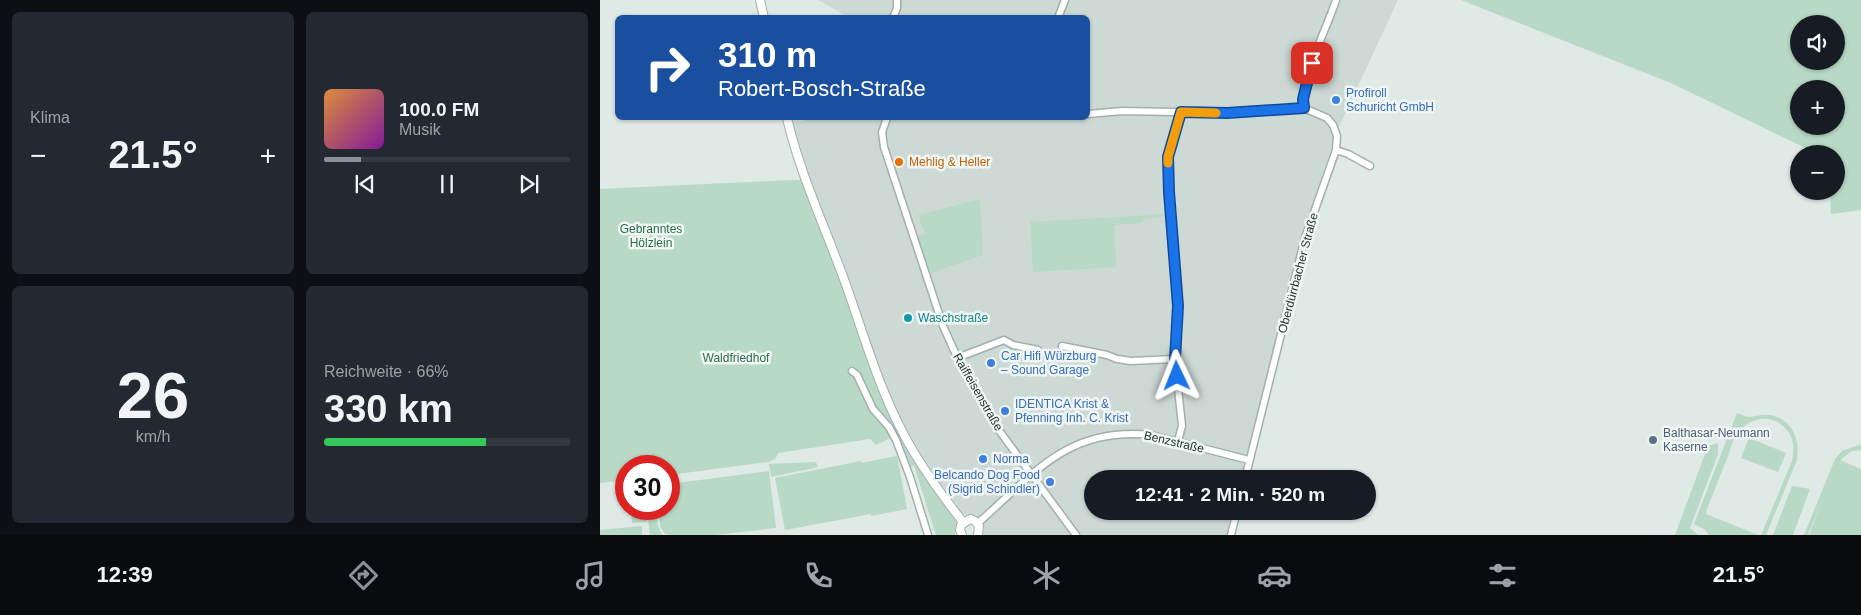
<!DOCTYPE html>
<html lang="de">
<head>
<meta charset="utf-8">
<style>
	body { margin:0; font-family:Helvetica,sans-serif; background:#242831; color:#f1f3f6; height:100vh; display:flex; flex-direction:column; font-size:19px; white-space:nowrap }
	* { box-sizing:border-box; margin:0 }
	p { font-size:16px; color:#9ea1a6 }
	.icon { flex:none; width:28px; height:28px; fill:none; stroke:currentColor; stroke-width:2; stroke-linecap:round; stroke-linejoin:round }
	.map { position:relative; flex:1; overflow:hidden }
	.panel { display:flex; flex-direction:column; gap:12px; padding:12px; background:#0d0f14; width:600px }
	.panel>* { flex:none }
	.top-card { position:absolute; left:15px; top:15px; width:475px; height:105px; border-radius:8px; box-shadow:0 1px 4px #0004; background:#1a4fa0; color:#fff; overflow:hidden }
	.buttons { position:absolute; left:1190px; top:15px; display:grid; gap:10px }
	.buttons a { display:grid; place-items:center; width:55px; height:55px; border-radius:50%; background:#171b24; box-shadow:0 1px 4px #0004; font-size:25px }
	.speed { position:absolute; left:15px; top:455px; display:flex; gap:10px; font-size:25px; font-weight:700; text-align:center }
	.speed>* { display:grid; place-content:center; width:65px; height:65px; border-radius:50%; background:#171b24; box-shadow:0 1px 4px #0004; line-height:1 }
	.speed .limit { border:8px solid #d22; background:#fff; color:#111 }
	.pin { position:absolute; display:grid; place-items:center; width:42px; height:42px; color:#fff; margin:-21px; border-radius:10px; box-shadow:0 2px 8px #0006 }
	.me { position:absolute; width:55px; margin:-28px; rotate:358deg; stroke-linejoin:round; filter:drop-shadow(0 0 4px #0008) }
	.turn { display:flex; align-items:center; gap:18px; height:105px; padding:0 20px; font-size:22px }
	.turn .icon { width:65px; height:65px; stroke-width:2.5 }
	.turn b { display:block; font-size:35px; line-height:42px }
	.big { font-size:38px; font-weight:800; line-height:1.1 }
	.panel .card { flex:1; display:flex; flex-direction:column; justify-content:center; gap:8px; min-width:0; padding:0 18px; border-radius:8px; background:#242831 }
	.panel .dial { align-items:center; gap:0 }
	.dial b { font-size:65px; line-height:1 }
	.song { display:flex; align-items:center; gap:15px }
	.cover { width:60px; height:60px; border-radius:8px; background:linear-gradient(135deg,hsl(30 70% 55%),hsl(290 70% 35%)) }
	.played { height:5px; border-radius:2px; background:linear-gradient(90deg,#8c9099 15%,#363941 15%) }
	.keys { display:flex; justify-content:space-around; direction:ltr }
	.heat { display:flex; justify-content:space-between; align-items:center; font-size:28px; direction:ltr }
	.charge { height:8px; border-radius:4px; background:linear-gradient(90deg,#34c759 66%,#363941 0) }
	.panel .tiles { flex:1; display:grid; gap:12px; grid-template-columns:repeat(2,1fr) }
	.trip { position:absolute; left:484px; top:470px; width:292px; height:50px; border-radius:25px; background:#171b24; box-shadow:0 1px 4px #0004; font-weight:800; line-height:50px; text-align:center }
	.dock { display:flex; height:80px; justify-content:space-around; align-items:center; background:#090b0e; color:#9ea1a6 }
	.dock .icon { width:35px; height:35px }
	.dock .selected { color:#8c9099 }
	.dock b { font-size:22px; color:#f1f3f6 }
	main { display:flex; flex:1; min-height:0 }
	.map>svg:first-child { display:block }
</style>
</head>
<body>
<main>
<section class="panel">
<div class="tiles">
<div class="card"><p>Klima</p>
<div class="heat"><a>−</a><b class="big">21.5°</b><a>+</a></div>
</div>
<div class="card">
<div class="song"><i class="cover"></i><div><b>100.0 FM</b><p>Musik</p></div></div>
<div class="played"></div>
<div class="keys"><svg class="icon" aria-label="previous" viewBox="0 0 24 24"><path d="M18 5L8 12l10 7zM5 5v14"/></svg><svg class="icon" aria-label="pause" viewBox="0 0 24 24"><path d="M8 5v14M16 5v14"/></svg><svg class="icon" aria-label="next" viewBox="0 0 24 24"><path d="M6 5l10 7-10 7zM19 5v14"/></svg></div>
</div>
<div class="card dial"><b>26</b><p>km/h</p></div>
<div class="card"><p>Reichweite · 66%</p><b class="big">330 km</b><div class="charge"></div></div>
</div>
</section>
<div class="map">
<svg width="1261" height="535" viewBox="0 0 1261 535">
	<rect width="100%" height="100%" fill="#dfe9e5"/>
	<!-- built -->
	<polygon fill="#cdd9d5" points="218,0 798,0 738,129 703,231 642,479 492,479 492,511 634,511 628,535 383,535 384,525 376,516 363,514 325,464 305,430 287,390 209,180 191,123 218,118 488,118 488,18 248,17"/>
	<!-- green -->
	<g fill="#b8d9c5" fill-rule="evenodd">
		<path d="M861,0H1261V210L1231,214L1230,191H1236V154H1218L1071,83ZM1199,24H1236V61H1199ZM1199,89H1236V126H1199Z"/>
		<path d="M193,180H203C215,214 228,247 240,280C271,369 297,447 357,522L355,535H336L314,466L309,467L304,449L297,435L276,445L270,439L178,453L175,459L168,462L69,475V466H26V480L0,483V189Z"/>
		<polygon points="380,199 383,255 328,274 316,237 325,234 318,215"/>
		<polygon points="567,214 566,216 543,219 542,223 514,225 516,267 433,272 430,222"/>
		<path d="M1137,413C1141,414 1145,417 1149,417C1155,417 1162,414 1169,415C1192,418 1200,439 1197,460L1166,535H1161L1192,461C1195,447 1194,436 1183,426C1169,413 1147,419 1137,434C1132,441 1130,451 1127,459C1120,475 1114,492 1107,509L1106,514L1158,535H1109L1104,529L1094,524Z"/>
		<polygon points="1149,438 1186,453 1178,472 1141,458"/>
		<polygon points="1118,443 1118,454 1090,528 1098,535 1075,535 1108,446"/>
		<polygon points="1261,444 1261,450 1252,451 1240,460 1261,469 1261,535 1209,535 1223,498 1208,535 1204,535 1235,459 1242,451"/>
		<polygon points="297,456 307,509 271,516 271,514 185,530 175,478 261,461 261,463"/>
		<polygon points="216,462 218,467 171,477 169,464"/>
		<polygon points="169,471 176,528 115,535 71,535 65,534 60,526 59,509 69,509 69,484"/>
		<polygon points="1192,486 1210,489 1193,535 1173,535"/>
		<polygon points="31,509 45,509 47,522 32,523"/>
		<polygon points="47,509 56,509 58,526 62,535 50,535"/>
		<polygon points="42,526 42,535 0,535 0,530"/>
	</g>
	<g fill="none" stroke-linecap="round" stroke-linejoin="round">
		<!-- minor casing -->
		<g stroke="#a2b0ac" stroke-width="9">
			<g id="minor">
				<polyline points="293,18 297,8 297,0"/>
				<polyline points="458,18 465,0"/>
				<path d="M704,108C701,76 726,31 736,0"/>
				<polyline points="488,114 522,111 627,113 704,108 727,118 733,125 737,136 736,150 705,238 645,479"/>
				<polyline points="287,118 282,132 284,147 343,326 362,368 398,429 476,535"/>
				<polyline points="736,150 748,154 770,166"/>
				<polyline points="462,346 507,355 517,359 531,361 575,359"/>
				<polyline points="357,358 404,340 413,345 438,350"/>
				<polyline points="252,371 257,375 273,409 289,427 296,440 310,477 328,535"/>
				<polyline points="578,441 582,426 575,359 578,306 569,192 568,157 581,112"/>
				<path d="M378,523C434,474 468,426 551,435L649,460"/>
				<polyline points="631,535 637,511"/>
			</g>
		</g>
		<!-- tertiary casing -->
		<g stroke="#a2b0ac" stroke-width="10">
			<g id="tertiary">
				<polyline points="160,0 164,18"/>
				<path d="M187,118C200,174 225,227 245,282C263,332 277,383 302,431C319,464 340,493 363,522"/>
				<polyline points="362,535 360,530 361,525 370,519 375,521 379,526 378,535"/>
			</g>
		</g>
		<!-- minor -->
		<use href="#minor" stroke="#fff" stroke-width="6"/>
		<!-- tertiary -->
		<use href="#tertiary" stroke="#fff" stroke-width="8"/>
	</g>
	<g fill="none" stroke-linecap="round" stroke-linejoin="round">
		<!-- route casing -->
		<g stroke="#114b97" stroke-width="12">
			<polyline id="route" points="577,376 575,359 578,306 569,192 568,157 581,112 627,113 704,108 703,99 712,63"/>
		</g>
		<!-- route -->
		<use href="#route" stroke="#1a73e8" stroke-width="9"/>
		<!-- slow -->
		<polyline stroke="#f59e0b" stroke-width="9" points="568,163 568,157 581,112 616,113"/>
	</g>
	<!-- markers -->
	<g fill="#3f7fe0" stroke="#eff6f3" stroke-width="2">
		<circle cx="736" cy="100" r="5"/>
		<circle cx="391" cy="363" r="5"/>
		<circle cx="405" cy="411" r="5"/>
		<circle cx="383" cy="459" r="5"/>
		<circle cx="450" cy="482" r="5"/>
	</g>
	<circle fill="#e8710a" stroke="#eff6f3" stroke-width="2" cx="299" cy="162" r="5"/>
	<circle fill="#0f9aa8" stroke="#eff6f3" stroke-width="2" cx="308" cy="318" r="5"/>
	<circle fill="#5c6f8a" stroke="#eff6f3" stroke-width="2" cx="1053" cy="440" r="5"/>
	<g text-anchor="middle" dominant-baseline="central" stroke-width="5" stroke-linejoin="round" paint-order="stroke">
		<!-- shop labels -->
		<g font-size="12" fill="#366cbe" stroke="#eff6f3" text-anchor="start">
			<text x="746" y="93">Profiroll<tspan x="746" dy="14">Schuricht GmbH</tspan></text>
			<text x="401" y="356">Car Hifi Würzburg<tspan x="401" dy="14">– Sound Garage</tspan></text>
			<text x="415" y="404">IDENTICA Krist &amp;<tspan x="415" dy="14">Pfenning Inh. C. Krist</tspan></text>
			<text x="393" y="459">Norma</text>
			<text x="440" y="475" text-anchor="end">Belcando Dog Food<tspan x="440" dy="14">(Sigrid Schindler)</tspan></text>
		</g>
		<!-- food labels -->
		<g font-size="12" fill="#c56008" stroke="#eff6f3" text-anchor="start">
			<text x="309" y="162">Mehlig &amp; Heller</text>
		</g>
		<!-- park labels -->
		<g font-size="12" fill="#2e6c4c" stroke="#eff6f3">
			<text x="51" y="229">Gebranntes<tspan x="51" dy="14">Hölzlein</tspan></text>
			<text x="136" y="358">Waldfriedhof</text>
		</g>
		<!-- street labels -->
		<g font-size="12" fill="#213834" stroke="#eff6f3">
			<text transform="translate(698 273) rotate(-75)">Oberdürrbacher Straße</text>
			<text transform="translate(378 392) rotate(60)">Raiffeisenstraße</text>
			<text transform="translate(574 442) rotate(13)">Benzstraße</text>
		</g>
		<!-- culture labels -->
		<g font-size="12" fill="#0d838f" stroke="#eff6f3" text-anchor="start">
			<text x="318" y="318">Waschstraße</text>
		</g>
		<!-- service labels -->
		<g font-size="12" fill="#4e5e75" stroke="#eff6f3" text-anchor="start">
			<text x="1063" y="433">Balthasar-Neumann<tspan x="1063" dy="14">Kaserne</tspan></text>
		</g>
	</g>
</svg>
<div class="buttons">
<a><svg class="icon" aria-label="sound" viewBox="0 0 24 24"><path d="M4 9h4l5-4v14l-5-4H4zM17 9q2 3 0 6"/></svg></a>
<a>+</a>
<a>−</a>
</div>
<div class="speed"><div class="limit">30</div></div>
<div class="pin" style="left:712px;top:63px;background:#d93025"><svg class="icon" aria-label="arrive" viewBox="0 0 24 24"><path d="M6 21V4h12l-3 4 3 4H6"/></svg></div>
<svg class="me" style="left:577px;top:376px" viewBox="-20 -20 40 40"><path d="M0-17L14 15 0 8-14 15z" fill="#1a73e8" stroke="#fff" stroke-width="4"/></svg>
<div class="trip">12:41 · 2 Min. · 520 m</div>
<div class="top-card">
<div class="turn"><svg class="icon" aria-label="right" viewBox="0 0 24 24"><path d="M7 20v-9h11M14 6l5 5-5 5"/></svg><div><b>310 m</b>Robert-Bosch-Straße</div></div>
</div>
</div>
</main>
<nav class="dock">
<b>12:39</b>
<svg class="icon selected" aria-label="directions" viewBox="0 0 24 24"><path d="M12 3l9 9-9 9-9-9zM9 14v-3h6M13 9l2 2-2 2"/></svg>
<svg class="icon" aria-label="music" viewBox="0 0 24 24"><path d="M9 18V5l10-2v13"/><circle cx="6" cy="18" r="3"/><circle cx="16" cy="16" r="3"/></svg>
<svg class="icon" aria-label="phone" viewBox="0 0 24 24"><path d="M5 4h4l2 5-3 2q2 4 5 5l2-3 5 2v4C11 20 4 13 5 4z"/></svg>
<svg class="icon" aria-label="climate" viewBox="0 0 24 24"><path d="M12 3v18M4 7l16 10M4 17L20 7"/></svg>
<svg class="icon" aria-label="car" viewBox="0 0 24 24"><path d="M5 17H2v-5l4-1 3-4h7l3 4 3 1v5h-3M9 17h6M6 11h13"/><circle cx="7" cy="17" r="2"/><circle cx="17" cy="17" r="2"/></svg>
<svg class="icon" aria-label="filters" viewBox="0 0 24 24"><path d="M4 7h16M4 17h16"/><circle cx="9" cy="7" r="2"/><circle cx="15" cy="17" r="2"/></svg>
<b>21.5°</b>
</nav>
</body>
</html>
